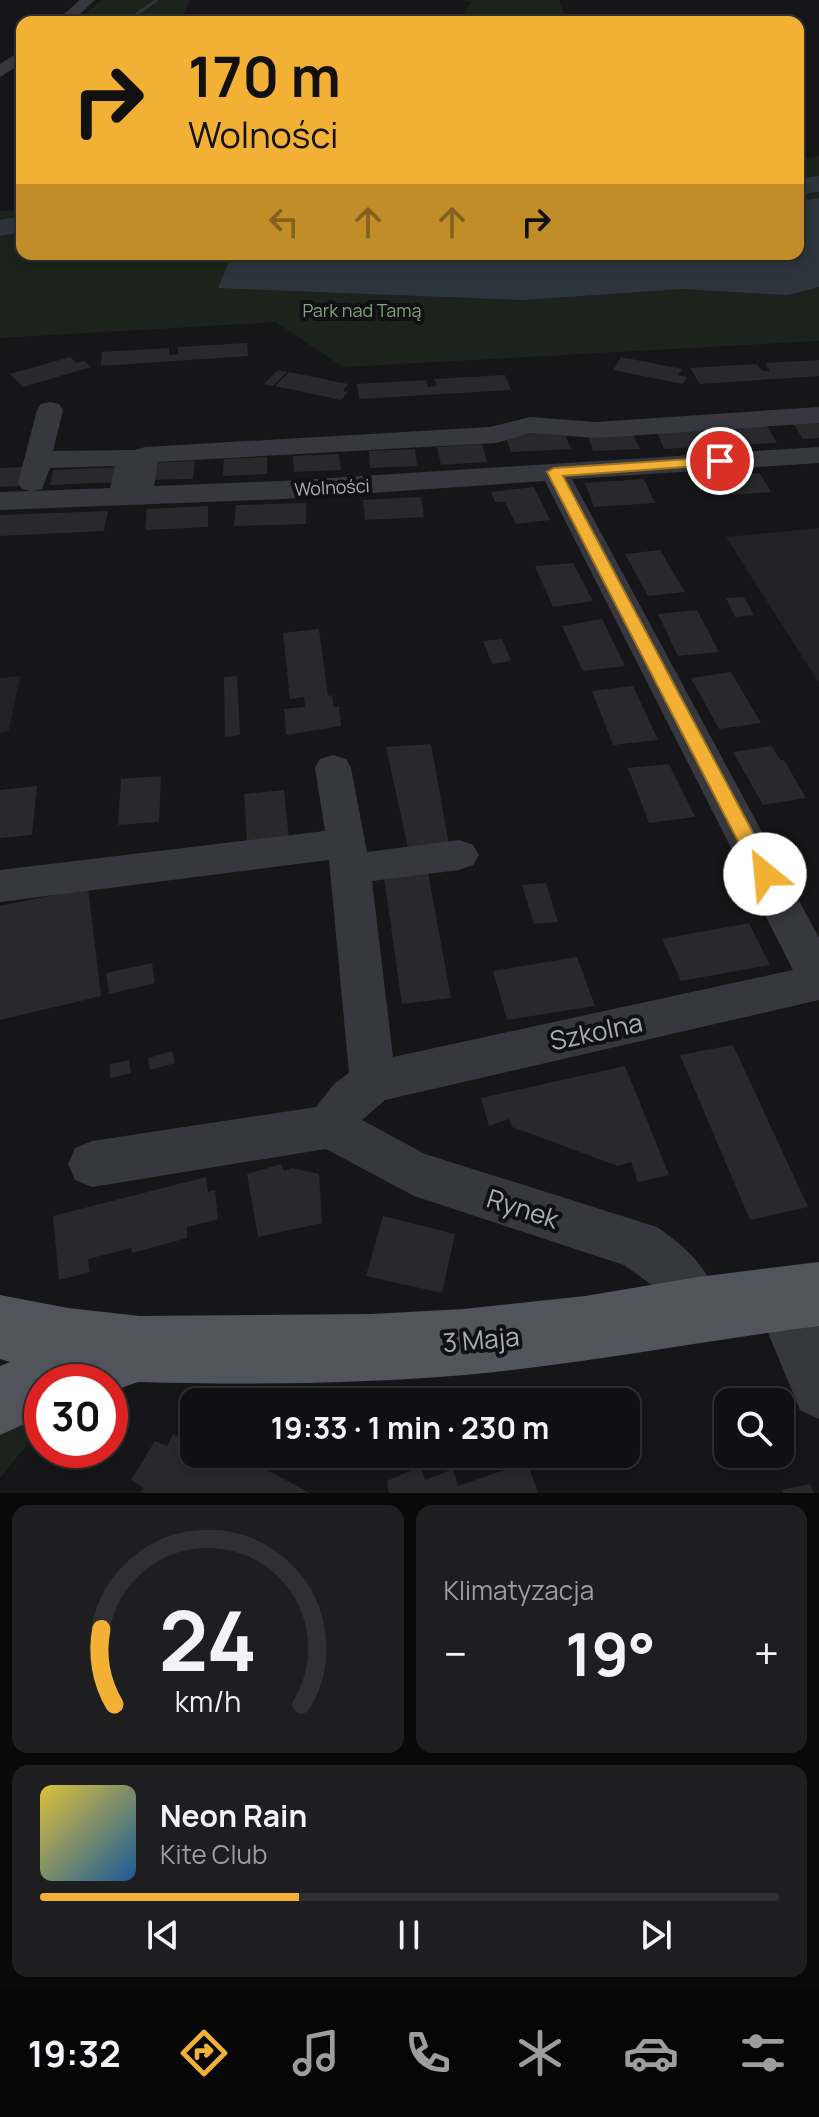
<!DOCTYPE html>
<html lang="pl">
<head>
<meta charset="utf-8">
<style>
	body { margin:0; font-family:Manrope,sans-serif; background:#1e1e20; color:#f1f3f6; height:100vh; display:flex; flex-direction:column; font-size:30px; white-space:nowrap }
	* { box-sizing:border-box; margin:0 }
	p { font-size:26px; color:#9c9d9f }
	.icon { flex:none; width:44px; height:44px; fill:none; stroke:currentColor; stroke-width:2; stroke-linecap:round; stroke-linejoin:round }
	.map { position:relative; height:1493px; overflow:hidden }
	.side { display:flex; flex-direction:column; gap:12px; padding:12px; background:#09090a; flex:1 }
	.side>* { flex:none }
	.top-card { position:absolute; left:16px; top:16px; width:788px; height:244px; border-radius:16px; box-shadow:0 4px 12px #0003,0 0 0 2px #303032; background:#f2b134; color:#111; overflow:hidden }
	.tools { position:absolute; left:714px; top:1388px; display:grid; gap:16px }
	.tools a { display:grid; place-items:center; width:80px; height:80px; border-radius:16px; background:#101012; box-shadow:0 4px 12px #0003,0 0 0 2px #303032; font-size:40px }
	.speed { position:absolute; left:24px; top:1364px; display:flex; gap:16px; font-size:40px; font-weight:700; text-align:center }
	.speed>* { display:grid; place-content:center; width:104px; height:104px; border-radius:50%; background:#101012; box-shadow:0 4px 12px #0003,0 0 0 2px #303032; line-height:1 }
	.speed .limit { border:12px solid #d22; background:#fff; color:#111 }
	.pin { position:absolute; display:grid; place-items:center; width:68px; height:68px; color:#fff; margin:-34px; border:4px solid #fff; border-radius:50%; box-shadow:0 2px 8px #0007 }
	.me { position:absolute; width:88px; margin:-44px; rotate:332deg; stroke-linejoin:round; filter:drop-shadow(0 0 6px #0008) }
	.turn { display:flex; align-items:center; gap:28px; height:168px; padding:0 40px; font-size:36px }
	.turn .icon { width:104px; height:104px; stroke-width:2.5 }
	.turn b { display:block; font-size:56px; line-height:68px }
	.lanes { display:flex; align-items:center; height:76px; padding:0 40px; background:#0003; justify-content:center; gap:40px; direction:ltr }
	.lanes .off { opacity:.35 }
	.big { font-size:60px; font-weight:700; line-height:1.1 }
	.side .card { flex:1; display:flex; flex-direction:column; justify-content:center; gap:12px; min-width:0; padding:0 28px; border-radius:16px; background:#1e1e20 }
	.side .dial { align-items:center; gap:0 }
	.dial svg { height:208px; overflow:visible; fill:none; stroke:#303032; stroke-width:7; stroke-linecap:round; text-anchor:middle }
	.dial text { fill:#f1f3f6; stroke:none }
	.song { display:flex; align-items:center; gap:24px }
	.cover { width:96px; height:96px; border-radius:12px; background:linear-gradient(135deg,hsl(50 70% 55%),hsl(210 70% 35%)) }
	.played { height:8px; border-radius:4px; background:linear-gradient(90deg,#f2b134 35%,#303032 35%) }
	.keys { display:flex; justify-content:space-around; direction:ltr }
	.heat { display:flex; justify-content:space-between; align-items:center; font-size:44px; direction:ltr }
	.side .tiles { flex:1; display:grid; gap:12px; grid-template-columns:1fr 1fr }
	.card:last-child { grid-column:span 2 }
	.trip { position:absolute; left:180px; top:1388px; width:460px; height:80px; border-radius:16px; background:#101012; box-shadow:0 4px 12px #0003,0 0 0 2px #303032; font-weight:700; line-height:80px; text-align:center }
	.tab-bar { display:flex; height:128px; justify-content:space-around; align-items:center; background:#060607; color:#9c9d9f }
	.tab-bar .icon { width:56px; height:56px }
	.tab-bar .active { color:#f2b134 }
	.tab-bar b { font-size:36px; color:#f1f3f6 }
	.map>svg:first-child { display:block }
</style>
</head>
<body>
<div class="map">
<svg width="819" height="1493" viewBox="0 0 819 1493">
	<rect width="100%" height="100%" fill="#161618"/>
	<!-- built -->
	<g fill="#222225">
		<polygon points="819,528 819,683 726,537"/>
		<polygon points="20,676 9,730 0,734 0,678"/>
	</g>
	<!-- green -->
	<g fill="#1c231d">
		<polygon points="101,0 190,0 179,22 76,22"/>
		<polygon points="464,0 559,0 567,22 472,22 463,16 471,2"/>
		<polygon points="819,156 819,341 343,367 276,322 0,338 0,211 15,210 22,205 22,254 798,254 798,160"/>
		<polygon points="42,1399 42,1426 0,1478 0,1426"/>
	</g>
	<!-- water -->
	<polygon fill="#2c353c" points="819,198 819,287 788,295 682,289 523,300 218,288 232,254 798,254 798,201"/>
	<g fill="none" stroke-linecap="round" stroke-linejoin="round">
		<!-- stream -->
		<polyline stroke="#2c353c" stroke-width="3" points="125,22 157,0"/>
		<!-- river -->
		<g fill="#2c353c" fill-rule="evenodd">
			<polygon points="819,176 819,192 798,194 798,178"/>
			<polygon points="22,216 22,232 0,236 0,220"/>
		</g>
	</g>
	<!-- building -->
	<g fill="#29292c">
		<polygon points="247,343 248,356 101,366 102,352 169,348 169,355 178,354 178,347"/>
		<polygon points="70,357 77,363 84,361 91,367 23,387 10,374"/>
		<polygon points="621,357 682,369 678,375 687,377 683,384 613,370"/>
		<polygon points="819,360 819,376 700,384 690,368 757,364 762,371 770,371 765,363"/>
		<polygon points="278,370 287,372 273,386 264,384"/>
		<polygon points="289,372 348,384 343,391 348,392 341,400 275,386"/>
		<polygon points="505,375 511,390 359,399 357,384 426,380 428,387 437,386 434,379"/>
		<polygon points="819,421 819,438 803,439 793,423"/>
		<polygon points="767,426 777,443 737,445 728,428"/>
		<polygon points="702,430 711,446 664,449 657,432"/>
		<polygon points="564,431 571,449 511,452 505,435"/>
		<polygon points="633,434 640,449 593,451 588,436"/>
		<polygon points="482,444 487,462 441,465 437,447"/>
		<polygon points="415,449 417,466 370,468 369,451"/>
		<polygon points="339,454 341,470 294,472 293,456"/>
		<polygon points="267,457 267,474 223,476 224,459"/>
		<polygon points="195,461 193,479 148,480 151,463"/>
		<polygon points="24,467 20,486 0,487 0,468"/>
		<polygon points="122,467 119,482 50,485 53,470"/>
		<polygon points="760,473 771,492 715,496 704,477"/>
		<polygon points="644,479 655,503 594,507 585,483"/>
		<polygon points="534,487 550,520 516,524 505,502 495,502 491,492"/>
		<polygon points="421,497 424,517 365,520 363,500"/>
		<polygon points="306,503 306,524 234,526 236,505"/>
		<polygon points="208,506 208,527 145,530 147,509"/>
		<polygon points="108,511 104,531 0,536 0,515"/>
		<polygon points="660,550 685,592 648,596 625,554"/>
		<polygon points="573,563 593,601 553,607 535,566"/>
		<polygon points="744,597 754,615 735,617 726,598"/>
		<polygon points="697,610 719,652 678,656 658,614"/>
		<polygon points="602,619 625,666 583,671 562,626"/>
		<polygon points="319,629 328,696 332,695 334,707 339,707 341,726 286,735 284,709 305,707 304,697 290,699 283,633"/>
		<polygon points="502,639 511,661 492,664 483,641"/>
		<polygon points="731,672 761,723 719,729 691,678"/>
		<polygon points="237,676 240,735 225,737 224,677"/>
		<polygon points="633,686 658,740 613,745 592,691"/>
		<polygon points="431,744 449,845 408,848 386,747"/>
		<polygon points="772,746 780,760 784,760 806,798 763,805 733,752"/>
		<polygon points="669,764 695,817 649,823 628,768"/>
		<polygon points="161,776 159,822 118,825 121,779"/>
		<polygon points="37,786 32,835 0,838 0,790"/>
		<polygon points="284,790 289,839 247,843 244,794"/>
		<polygon points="428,873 451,998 402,1004 384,877"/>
		<polygon points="546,883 558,922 534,924 522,885"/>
		<polygon points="88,888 101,996 0,1020 0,906"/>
		<polygon points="749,923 770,965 681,981 662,939"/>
		<polygon points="577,957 595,1006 507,1020 493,971"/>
		<polygon points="152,963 155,983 109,994 106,973"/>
		<polygon points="733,1045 808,1207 750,1220 680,1055"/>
		<polygon points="172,1051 175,1063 150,1070 148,1058"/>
		<polygon points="129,1060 131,1073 110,1078 110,1064"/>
		<polygon points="625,1066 669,1175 638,1182 631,1162 618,1166 512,1127 509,1119 489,1126 481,1098"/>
		<polygon points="281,1164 284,1171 292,1168 319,1174 322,1223 258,1237 247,1174"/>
		<polygon points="206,1177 208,1192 215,1190 218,1219 187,1227 187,1238 132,1253 131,1248 88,1259 90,1272 59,1280 53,1216"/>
		<polygon points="383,1216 455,1234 442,1293 366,1276"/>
		<polygon points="191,1428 194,1430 194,1454 258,1454 254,1463 310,1493 140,1493 144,1488 131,1480 155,1441 167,1446 173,1434 185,1441"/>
		<polygon points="527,1462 538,1493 389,1493 387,1481 421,1466 425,1480 453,1469 458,1486"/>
		<polygon points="810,1484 814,1493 783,1493 782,1490"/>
	</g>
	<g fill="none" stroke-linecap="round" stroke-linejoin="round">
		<!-- minor -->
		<g fill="#37383d" fill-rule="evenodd">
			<polygon points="80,0 95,0 71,22 55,22"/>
			<polygon points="22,50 22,63 0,77 0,64"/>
			<path d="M50,402L59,404L63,410L53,451L135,450L145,447L490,427L530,417L596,422L819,407V423L596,438L530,433L496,443L158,462L154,486L283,481L819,447V463L572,479L819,938V1000L385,1100L362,1120L425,1154L657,1227C692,1251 708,1270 724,1309L717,1328L698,1335L679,1328L652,1285L624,1265L414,1196L326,1149L92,1187L75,1180L68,1164L75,1148L92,1141L316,1107L335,1083L349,1073L329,860L0,902V870L325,831L315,768L320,759L333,755L346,759L351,768L367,852L459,840L473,845L479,855L473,865L459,870L372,881L393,1057L793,970L545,481L283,499L0,510V492L31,491L22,489L18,483L37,410L41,404ZM115,466L110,488L34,491L42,489L50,468Z"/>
			<polygon points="780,1273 799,1280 819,1327 819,1419 800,1410 754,1299 761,1280"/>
		</g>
		<!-- major -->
		<path fill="#53555c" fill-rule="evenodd" d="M819,1262V1326C701,1341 584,1364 465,1375C358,1384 245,1385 138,1382L110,1392V1382H42V1416L0,1435V1366L10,1362L0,1359V1295L68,1308L140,1316L371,1314L464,1309L585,1296L698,1277Z"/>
	</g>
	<!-- route -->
	<polygon fill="#f2b134" stroke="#9d7322" stroke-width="2" points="720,457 725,458 725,464 563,476 775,874 772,880 757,880 755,874 547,472 554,468"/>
	<g text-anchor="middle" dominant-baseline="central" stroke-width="8" stroke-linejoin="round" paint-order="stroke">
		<!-- far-park labels -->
		<g font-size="18" fill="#7fa381" stroke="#111113">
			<text x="362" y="310">Park nad Tamą</text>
		</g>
		<!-- far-street labels -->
		<g font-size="18" fill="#a8adb8" stroke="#111113">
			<text transform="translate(332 487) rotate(-3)">Wolności</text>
		</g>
		<!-- near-street labels -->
		<g font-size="26" fill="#a8adb8" stroke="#111113">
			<text transform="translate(596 1031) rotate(-12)">Szkolna</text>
			<text transform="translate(523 1208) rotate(18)">Rynek</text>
			<text transform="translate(481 1339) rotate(-5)">3 Maja</text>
		</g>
	</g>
</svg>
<div class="tools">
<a><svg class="icon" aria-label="search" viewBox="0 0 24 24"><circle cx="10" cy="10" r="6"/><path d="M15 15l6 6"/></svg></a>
</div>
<div class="speed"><div class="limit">30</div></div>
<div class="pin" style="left:720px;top:461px;background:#d93025"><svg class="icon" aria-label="arrive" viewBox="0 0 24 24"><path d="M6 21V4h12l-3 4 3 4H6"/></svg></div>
<svg class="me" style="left:765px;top:874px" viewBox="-20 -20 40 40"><circle r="19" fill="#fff"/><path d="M0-13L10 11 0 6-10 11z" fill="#f2b134"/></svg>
<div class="trip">19:33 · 1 min · 230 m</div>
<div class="top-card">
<div class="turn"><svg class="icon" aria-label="right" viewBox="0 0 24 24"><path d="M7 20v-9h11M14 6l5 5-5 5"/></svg><div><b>170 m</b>Wolności</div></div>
<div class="lanes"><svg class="icon off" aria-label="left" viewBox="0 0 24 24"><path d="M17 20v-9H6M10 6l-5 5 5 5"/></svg><svg class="icon off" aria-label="ahead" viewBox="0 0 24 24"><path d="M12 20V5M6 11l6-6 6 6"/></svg><svg class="icon off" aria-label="ahead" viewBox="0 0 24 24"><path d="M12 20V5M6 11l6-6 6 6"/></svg><svg class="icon" aria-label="right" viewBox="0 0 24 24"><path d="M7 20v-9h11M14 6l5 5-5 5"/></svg></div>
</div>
</div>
<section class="side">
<div class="tiles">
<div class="card dial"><svg viewBox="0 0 100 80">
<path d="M14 69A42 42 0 1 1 86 69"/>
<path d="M14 69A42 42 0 0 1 9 40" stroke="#f2b134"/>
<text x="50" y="56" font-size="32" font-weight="700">24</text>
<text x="50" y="72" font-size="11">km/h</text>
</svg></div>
<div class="card"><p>Klimatyzacja</p>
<div class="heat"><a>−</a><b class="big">19°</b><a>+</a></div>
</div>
<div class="card">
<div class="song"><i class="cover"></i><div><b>Neon Rain</b><p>Kite Club</p></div></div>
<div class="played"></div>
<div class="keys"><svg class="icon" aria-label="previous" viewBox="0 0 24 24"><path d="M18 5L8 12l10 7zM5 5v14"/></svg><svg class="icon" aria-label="pause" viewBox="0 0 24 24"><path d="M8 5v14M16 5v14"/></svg><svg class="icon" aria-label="next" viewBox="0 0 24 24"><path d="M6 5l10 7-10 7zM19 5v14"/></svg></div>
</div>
</div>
</section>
<nav class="tab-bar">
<b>19:32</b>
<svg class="icon active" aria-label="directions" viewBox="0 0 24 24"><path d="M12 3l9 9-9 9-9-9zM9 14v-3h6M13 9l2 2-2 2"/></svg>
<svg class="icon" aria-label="music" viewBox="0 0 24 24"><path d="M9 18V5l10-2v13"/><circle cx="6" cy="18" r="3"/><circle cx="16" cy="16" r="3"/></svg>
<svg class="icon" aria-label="phone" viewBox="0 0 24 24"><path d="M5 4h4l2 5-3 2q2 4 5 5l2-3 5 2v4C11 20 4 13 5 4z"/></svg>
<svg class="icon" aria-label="climate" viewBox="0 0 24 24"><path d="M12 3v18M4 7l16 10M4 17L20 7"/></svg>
<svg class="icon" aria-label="car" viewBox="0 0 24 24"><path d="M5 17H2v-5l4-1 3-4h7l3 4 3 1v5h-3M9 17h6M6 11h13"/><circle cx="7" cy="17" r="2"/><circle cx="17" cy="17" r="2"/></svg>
<svg class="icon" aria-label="filters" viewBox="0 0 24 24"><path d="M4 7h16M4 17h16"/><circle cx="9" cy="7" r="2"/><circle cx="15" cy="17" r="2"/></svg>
</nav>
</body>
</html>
